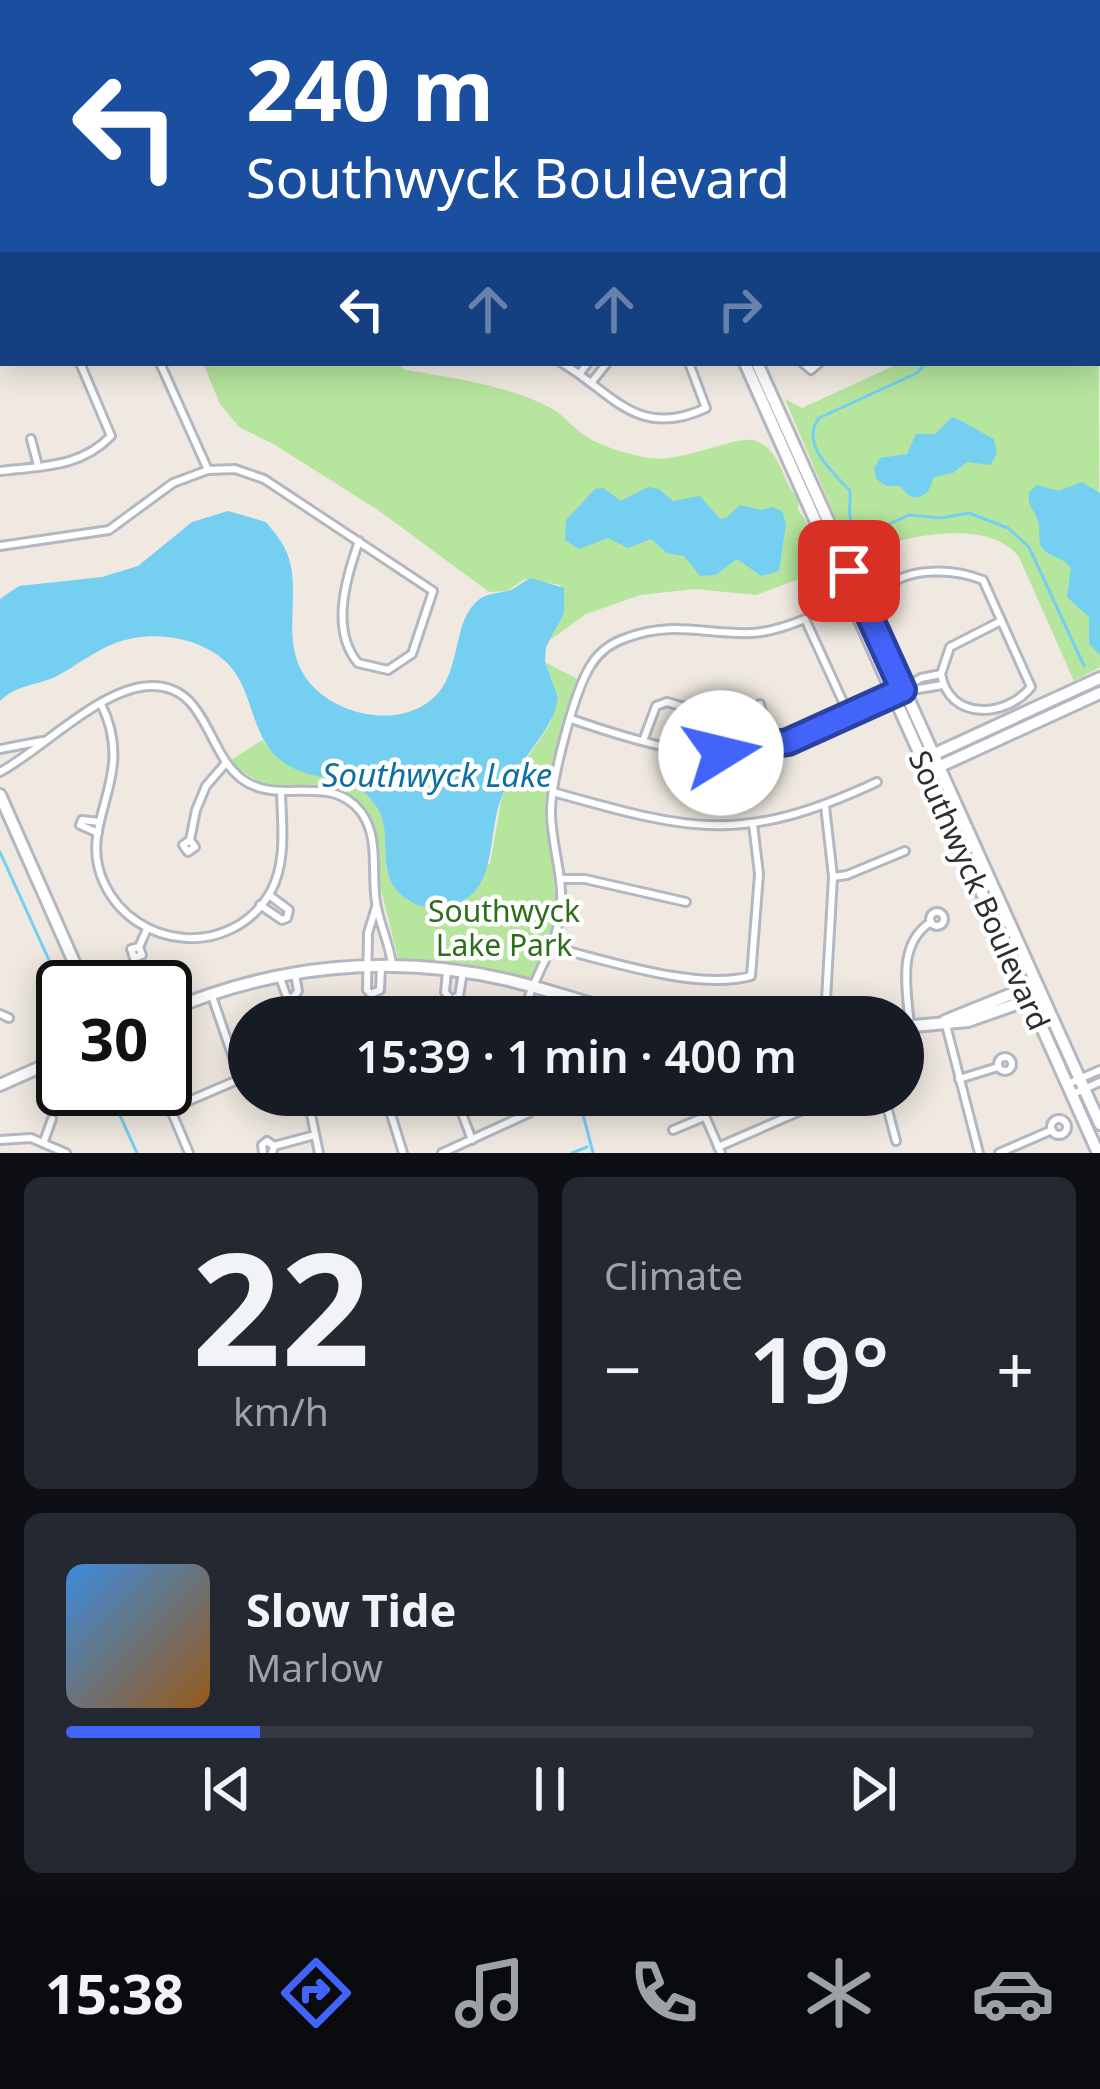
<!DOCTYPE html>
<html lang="en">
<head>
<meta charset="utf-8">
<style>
	body { margin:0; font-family:"Noto Sans",sans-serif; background:#242831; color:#f1f3f6; height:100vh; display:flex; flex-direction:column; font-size:45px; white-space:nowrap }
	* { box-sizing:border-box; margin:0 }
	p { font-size:39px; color:#9ea1a6 }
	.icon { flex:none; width:66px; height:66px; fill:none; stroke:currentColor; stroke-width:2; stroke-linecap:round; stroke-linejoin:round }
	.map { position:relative; height:1153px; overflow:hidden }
	.drawer { display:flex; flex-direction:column; gap:24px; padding:24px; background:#0d0f14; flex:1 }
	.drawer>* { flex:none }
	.guide { position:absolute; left:0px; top:0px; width:1101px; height:366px; box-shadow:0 6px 30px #0003; background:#1a4fa0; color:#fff; overflow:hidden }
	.speed { position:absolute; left:36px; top:960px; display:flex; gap:24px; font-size:60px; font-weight:700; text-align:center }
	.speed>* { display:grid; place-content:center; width:156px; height:156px; border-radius:50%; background:#171b24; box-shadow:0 6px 30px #0003; line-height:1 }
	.speed .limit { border:6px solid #111; border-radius:18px; background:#fff; color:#111 }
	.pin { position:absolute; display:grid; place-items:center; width:102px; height:102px; color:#fff; margin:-51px; border-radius:24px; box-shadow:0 6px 18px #0006 }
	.me { position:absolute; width:132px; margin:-66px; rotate:81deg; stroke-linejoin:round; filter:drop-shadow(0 0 9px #0008) }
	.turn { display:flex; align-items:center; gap:42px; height:252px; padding:0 48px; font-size:54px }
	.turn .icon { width:156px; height:156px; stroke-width:2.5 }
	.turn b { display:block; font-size:84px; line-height:102px }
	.lanes { display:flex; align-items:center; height:114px; padding:0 48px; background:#0003; justify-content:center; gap:60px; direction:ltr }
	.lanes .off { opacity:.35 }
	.big { font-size:90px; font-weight:600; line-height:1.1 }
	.drawer .tile { flex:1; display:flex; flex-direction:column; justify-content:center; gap:18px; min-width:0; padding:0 42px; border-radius:18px; background:#242831 }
	.drawer .dial { align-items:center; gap:0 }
	.dial b { font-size:156px; line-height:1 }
	.song { display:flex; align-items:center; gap:36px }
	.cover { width:144px; height:144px; border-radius:18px; background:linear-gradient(135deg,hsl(210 70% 55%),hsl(30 70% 35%)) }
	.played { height:12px; border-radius:6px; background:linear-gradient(90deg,#4264fb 20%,#363941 20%) }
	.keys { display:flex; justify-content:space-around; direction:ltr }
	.heat { display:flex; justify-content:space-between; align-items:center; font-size:66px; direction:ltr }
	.drawer .tiles { flex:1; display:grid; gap:24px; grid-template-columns:1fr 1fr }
	.tile:last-child { grid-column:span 2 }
	.trip { position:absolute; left:228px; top:996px; width:696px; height:120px; border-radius:60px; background:#171b24; box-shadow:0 6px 30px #0003; font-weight:600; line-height:120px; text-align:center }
	.menu { display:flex; height:192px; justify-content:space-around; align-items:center; background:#090b0e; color:#9ea1a6 }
	.menu .icon { width:84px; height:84px }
	.menu .active { color:#4264fb }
	.menu b { font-size:54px; color:#f1f3f6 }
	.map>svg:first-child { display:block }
</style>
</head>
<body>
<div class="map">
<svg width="1100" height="1153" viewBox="0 0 1100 1153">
	<rect width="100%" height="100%" fill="#efe9e1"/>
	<!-- green -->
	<g fill="#b6e59e">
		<path d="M1098,228L1100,667L1074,681L1019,557C987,515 895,538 855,555L849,550L785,399L802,408L900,363H1098Z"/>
		<path d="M203,363H396L406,370C454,378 507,385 551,408C564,415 574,429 587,437C603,447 630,455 649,458C684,463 739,433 757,441C783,453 781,482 799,499L798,510C811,528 825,547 820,571L756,595L695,589L640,595L586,614L550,640L563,613L560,585L525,579L507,591L489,592L378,510L275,445L239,427L220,404Z"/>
		<path d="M545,662L579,680L547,805L556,904L553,927L532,978L469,967L399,962L380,886L375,830L363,807L329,787L277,788L262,784L228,762L262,740C275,755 289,766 309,773C337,784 367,781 381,815C388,833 384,853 387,872L490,864L502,796L550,724L558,697Z"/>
	</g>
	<!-- water -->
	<g fill="#75cff0">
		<path d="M952,417C958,418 984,434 994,439L997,454L990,465L967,462L953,473L934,477L928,492C914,502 909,497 900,486H886L876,479L874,468L880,458L907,454L916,434H935Z"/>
		<path d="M1082,482L1100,493V655L1089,644V617L1067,597L1071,568C1063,557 1054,559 1045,551C1035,542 1042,532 1038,521C1034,508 1027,507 1029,492L1037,485L1059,491Z"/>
		<polygon points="648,487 659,489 673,501 700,496 720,519 726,518 740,505 761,510 772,507 782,511 786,524 779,571 761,576 737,559 716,575 700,576 684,556 667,553 651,539 628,548 608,538 579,549 565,540 566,520 595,489 603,488 621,501"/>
		<path d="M228,511L266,522C273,531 283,542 287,553C303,594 279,640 306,678C334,718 410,733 442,688C457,666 457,628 469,611C481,593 489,595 507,591C516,589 523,581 531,578L564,588V613L546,647L545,662L558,697L555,711C543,741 516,764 502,796C484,840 503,904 434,908C419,908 404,900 395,888C378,864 392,834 378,809C356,771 314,785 283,762C249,738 255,688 225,661C195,635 149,630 113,644C93,652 76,666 57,676C37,686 17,684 0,701V599L19,586L102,577L138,566L192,522Z"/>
	</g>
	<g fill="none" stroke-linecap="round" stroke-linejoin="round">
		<!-- stream -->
		<g stroke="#75cff0" stroke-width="3">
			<path d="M926,363L917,373L819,418C799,444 834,473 850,491C851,509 845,516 858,532L878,529L909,515L941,518L969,513L1008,528L1029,547L1084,666"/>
			<polyline points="0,852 63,991"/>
			<polyline points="108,1089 137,1153"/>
			<polyline points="578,1095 593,1153"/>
			<polyline points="572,1153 587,1147"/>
		</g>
		<!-- canal -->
		<polyline stroke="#75cff0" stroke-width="6" points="0,246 3,244"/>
		<!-- street casing -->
		<g stroke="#b4b7c1" stroke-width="12">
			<g id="street">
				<polyline points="198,0 198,3"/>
				<polyline points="951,0 952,3"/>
				<polyline points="1026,0 1026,3"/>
				<polyline points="531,3 543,3"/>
				<polyline points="1098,56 1100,56"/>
				<polyline points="1098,69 1100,69"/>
				<polyline points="1098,100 1100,95"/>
				<polyline points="1098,188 1100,188"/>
				<polyline points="160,363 208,470"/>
				<path d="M562,363C613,393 637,440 706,408L689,363"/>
				<polyline points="803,363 811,370 819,363"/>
				<polyline points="580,373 588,363"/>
				<polyline points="591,383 607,363"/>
				<polyline points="31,439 38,466"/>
				<path d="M0,471C41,466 80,468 111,436L80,363"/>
				<path d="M0,546L109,530L173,483L208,470L235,469L264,479L433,591L412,654L388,670L358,663C330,630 346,578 359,541"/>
				<path d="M886,588C909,566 955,569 983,580L1031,687C1006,718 949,721 941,674"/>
				<polyline points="941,674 950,647 1001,621"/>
				<polyline points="906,687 921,678 941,674"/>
				<polyline points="906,691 943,685"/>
				<path d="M101,704C139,780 75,821 104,883C135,950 231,959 270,893C287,863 282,826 281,793"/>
				<polyline points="760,704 771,747"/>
				<path d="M571,719C635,741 704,764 772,747C813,737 853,713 892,695"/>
				<polyline points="643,741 656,706 667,702 684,707"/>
				<polyline points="0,749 42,741"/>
				<path d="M0,772C43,749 101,687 151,686C207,685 206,752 242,779C279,807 329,771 361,812C380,838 371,872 376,902C379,923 389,942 392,964"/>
				<path d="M553,792C691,831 742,845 877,782"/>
				<polyline points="98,833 80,825 82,820 100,822"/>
				<polyline points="190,840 195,847 188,852 183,845 190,840 196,810 206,786 225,764"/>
				<polyline points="833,877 847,875 905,851"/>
				<polyline points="560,879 585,879 686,902"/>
				<polyline points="260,905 282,920 287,918 289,910 269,895"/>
				<polyline points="376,907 368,933 367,990 371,994 380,990 381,967"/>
				<circle cx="937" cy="919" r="7"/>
				<polyline points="139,947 131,949 134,958 142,955 139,947 147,929"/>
				<path d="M552,947C606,960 697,991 751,976L759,874L753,824"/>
				<polyline points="447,971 445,992 451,1000 459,996 463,972"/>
				<polyline points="280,978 287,997 293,998 298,991 295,974"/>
				<polyline points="212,996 240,1078"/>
				<polyline points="0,1014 9,1018"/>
				<path d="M523,1017C530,981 555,951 560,914C565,881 552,848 551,815C550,784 574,691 591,665C599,652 611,643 626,638C672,620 707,635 752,633C771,632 788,626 805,619L849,715"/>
				<polyline points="825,1017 833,877 825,806"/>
				<polyline points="946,1025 979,1153"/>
				<path d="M910,1026C907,991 896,944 931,922"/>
				<circle cx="1005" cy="1064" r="7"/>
				<polyline points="959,1079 998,1067"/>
				<polyline points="1068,1084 1100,1070"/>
				<polyline points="162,1089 189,1153"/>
				<polyline points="1073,1094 1100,1082"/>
				<polyline points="307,1095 319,1153"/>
				<polyline points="385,1095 403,1153"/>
				<polyline points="455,1095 472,1140"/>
				<polyline points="627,1095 629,1104"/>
				<polyline points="696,1095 721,1153"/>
				<polyline points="884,1095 896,1141"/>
				<polyline points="170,1109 249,1075"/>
				<circle cx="1059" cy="1127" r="8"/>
				<polyline points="673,1130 704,1117"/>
				<polyline points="0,1140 31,1138 66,1153"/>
				<polyline points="44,1141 52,1119"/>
				<polyline points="274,1146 311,1136"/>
				<polyline points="718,1147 821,1102"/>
				<polyline points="263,1153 262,1145 267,1141 274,1146 272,1153"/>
				<polyline points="442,1153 529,1113 526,1095"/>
				<polyline points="999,1153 1052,1130"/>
			</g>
		</g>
		<!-- secondary casing -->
		<g stroke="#b4b7c1" stroke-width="16">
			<g id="secondary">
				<polyline points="664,0 666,3"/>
				<polyline points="676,0 678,3"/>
				<polyline points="345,3 353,0"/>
				<polyline points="389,3 403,0"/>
				<polyline points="0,285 3,282"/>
				<polyline points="0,303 3,300"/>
				<polyline points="745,363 1098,1153"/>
				<polyline points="757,363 1100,1124"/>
				<polyline points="928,757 1100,678"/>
				<polyline points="936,768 1100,693"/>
				<polyline points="0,795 85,987"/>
				<path d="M165,1012C273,965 392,953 508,980C556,991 601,1010 650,1017"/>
				<polyline points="945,1021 1029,987"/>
				<polyline points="903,1027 968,1021 1034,998"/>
				<polyline points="0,1085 63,1057"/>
			</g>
		</g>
		<!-- street -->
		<use href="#street" stroke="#fff" stroke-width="6"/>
		<!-- secondary -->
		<use href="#secondary" stroke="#fff" stroke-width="10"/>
	</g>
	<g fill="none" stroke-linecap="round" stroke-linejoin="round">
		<!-- route casing -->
		<g stroke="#2b41a3" stroke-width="30">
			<polyline id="route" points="721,753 788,742 903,690 849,571"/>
		</g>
		<!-- route -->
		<use href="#route" stroke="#4264fb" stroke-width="21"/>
	</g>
	<g text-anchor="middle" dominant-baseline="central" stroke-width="9" stroke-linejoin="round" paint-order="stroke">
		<!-- street labels -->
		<g font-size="30" fill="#2e2e2e" stroke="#fff">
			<text transform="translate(980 890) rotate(66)">Southwyck Boulevard</text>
		</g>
		<!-- park labels -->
		<g font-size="30" fill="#2c6e1b" stroke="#fff">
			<text x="504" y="910">Southwyck<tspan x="504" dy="34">Lake Park</tspan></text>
		</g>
		<!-- water labels -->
		<g font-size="33" font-style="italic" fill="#0d6fa3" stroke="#fff">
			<text x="437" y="774">Southwyck Lake</text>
		</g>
	</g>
</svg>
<div class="speed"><div class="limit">30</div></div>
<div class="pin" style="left:849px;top:571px;background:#d93025"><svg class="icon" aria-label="arrive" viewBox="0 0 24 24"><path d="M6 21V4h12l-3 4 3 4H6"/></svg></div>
<svg class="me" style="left:721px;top:753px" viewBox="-20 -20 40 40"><circle r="19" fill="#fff"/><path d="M0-13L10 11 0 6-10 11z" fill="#4264fb"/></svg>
<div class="trip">15:39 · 1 min · 400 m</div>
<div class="guide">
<div class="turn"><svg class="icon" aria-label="left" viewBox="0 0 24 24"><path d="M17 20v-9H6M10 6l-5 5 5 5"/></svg><div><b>240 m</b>Southwyck Boulevard</div></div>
<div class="lanes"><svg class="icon" aria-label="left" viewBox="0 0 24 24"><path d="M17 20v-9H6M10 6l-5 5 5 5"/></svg><svg class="icon off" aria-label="ahead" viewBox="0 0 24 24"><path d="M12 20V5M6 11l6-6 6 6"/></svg><svg class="icon off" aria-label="ahead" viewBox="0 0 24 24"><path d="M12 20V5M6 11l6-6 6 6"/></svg><svg class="icon off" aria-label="right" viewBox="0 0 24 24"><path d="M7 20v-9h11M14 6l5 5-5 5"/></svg></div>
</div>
</div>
<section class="drawer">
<div class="tiles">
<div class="tile dial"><b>22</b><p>km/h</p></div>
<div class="tile"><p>Climate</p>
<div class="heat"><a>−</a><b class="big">19°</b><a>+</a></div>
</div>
<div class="tile">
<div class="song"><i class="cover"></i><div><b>Slow Tide</b><p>Marlow</p></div></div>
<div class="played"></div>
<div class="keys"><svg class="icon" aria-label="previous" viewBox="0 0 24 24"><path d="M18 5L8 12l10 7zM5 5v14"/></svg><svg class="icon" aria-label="pause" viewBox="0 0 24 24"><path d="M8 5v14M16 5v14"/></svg><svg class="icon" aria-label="next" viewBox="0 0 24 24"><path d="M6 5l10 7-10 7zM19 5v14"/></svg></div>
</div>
</div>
</section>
<nav class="menu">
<b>15:38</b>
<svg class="icon active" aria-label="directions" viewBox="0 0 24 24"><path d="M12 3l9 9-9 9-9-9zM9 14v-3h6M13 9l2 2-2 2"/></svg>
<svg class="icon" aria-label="music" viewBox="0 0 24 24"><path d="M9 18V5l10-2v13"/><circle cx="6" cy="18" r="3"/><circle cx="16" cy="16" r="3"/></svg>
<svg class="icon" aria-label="phone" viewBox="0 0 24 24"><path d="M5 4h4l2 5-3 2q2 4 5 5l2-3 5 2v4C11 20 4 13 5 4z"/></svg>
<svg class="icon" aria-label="climate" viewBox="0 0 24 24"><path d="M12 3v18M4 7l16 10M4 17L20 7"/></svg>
<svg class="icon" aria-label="car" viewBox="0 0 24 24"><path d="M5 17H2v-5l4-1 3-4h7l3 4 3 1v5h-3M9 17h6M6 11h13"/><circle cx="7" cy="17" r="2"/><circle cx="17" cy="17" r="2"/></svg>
</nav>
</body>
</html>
